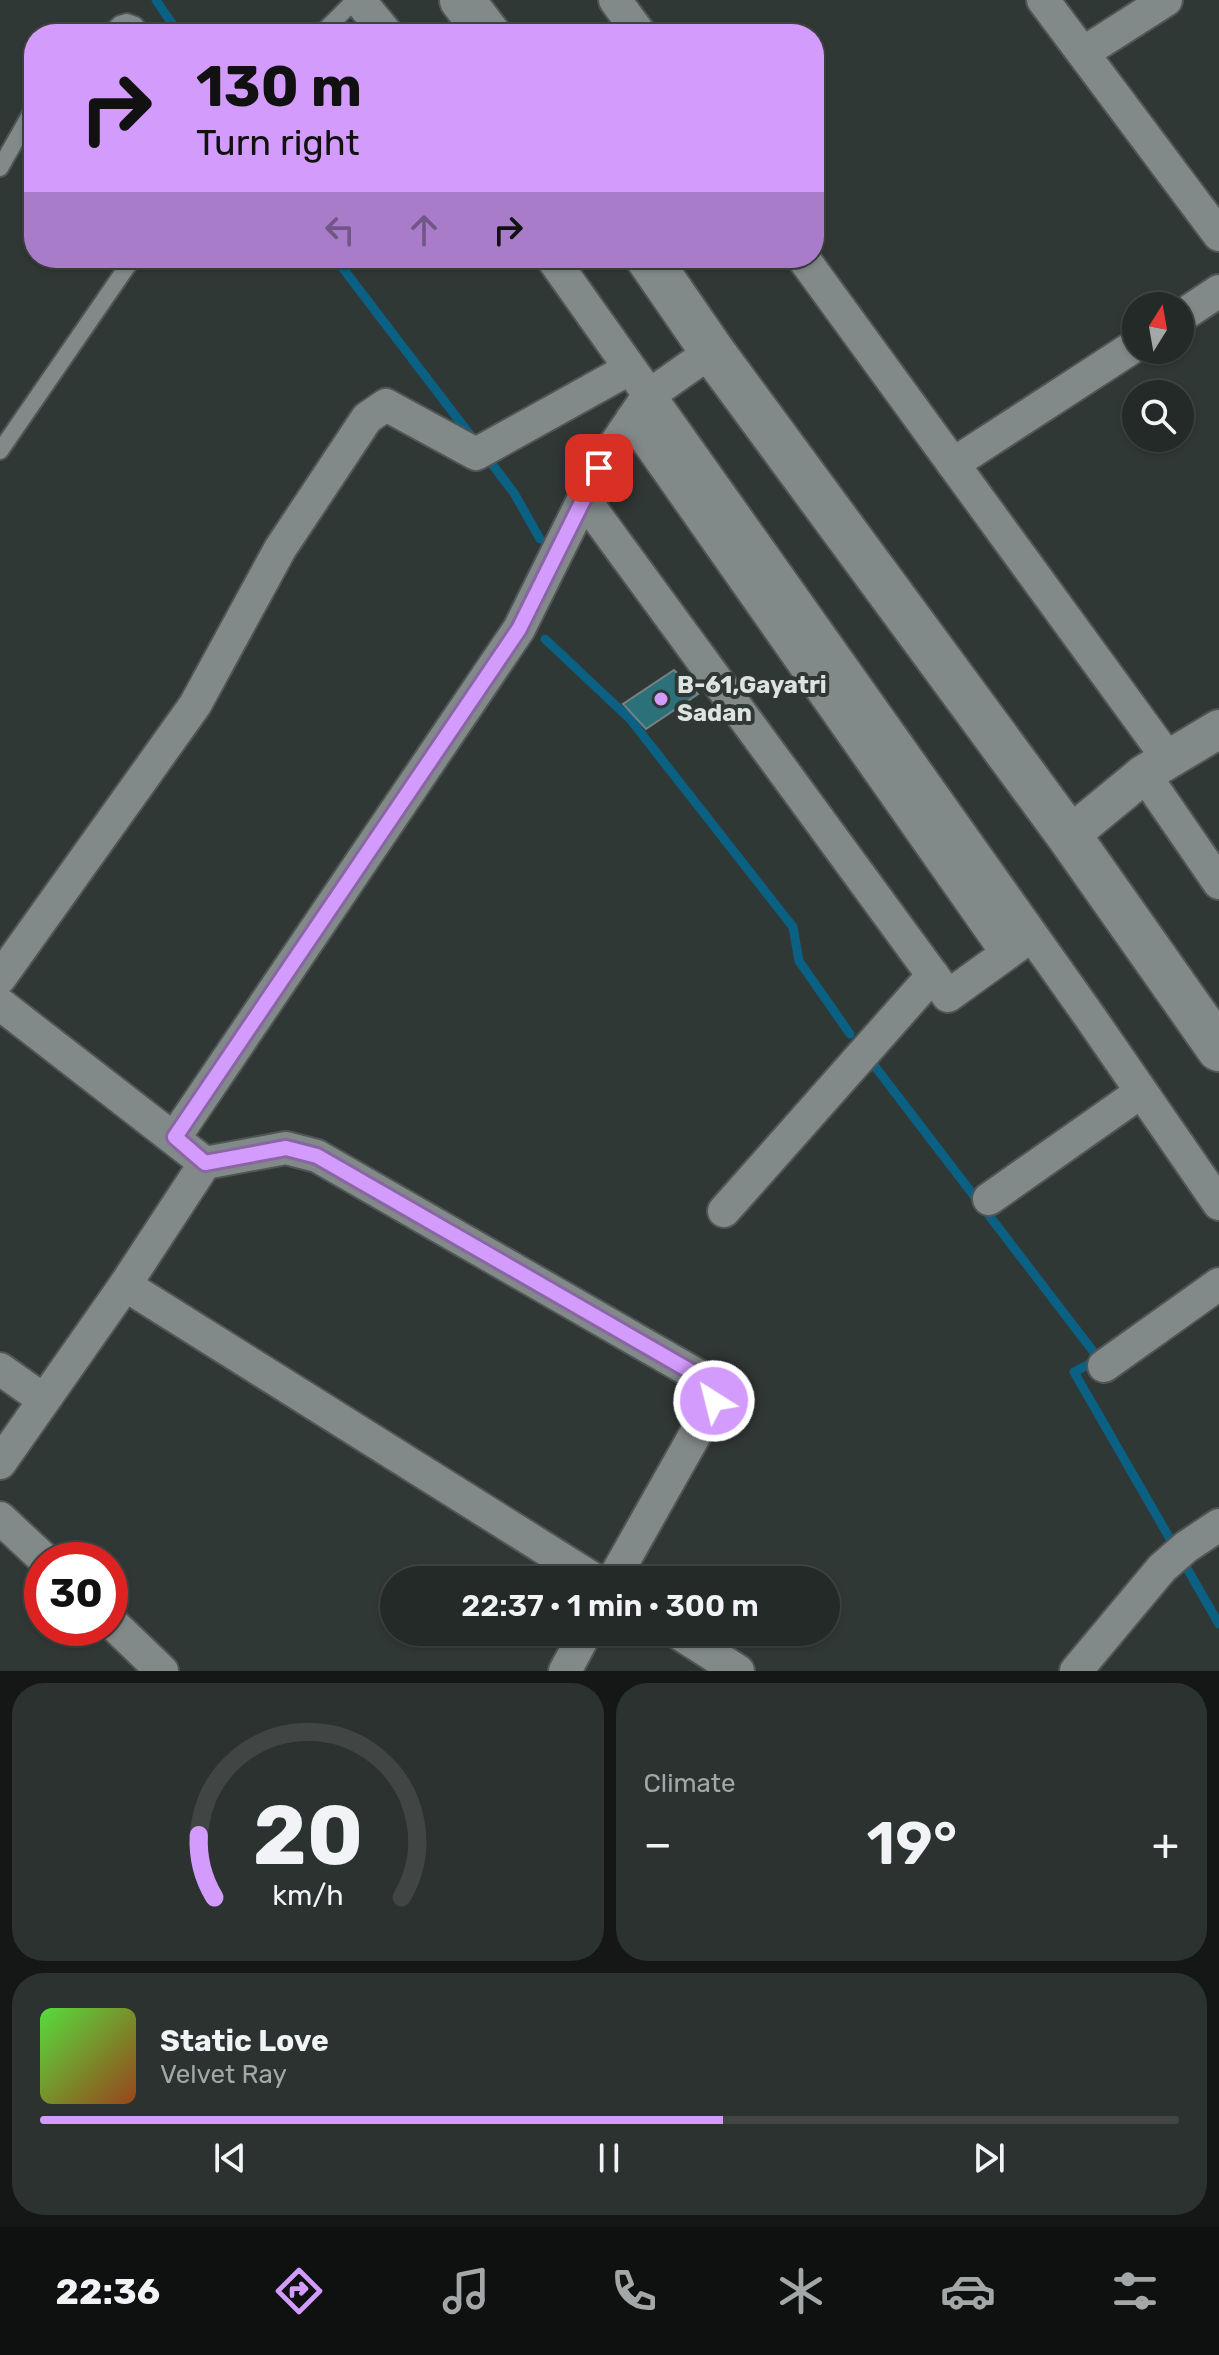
<!DOCTYPE html>
<html lang="en">
<head>
<meta charset="utf-8">
<style>
	body { margin:0; font-family:Rubik,sans-serif; background:#2c3230; color:#f1f3f6; height:100vh; display:flex; flex-direction:column; font-size:30px; white-space:nowrap }
	* { box-sizing:border-box; margin:0 }
	p { font-size:26px; color:#a3a7a8 }
	.icon { flex:none; width:44px; height:44px; fill:none; stroke:currentColor; stroke-width:2; stroke-linecap:round; stroke-linejoin:round }
	.map { position:relative; height:1671px; overflow:hidden }
	.panel { display:flex; flex-direction:column; gap:12px; padding:12px; background:#141716; flex:1 }
	.panel>* { flex:none }
	.banner { position:absolute; left:24px; top:24px; width:800px; height:244px; border-radius:32px; box-shadow:0 2px 6px #0004,0 0 0 2px #414645; background:#d39cfc; color:#111; overflow:hidden }
	.needle { width:52px; rotate:11deg }
	.controls { position:absolute; left:1122px; top:292px; display:grid; gap:16px }
	.controls a { display:grid; place-items:center; width:72px; height:72px; border-radius:50%; background:#242a28; box-shadow:0 2px 6px #0004,0 0 0 2px #414645; font-size:40px }
	.speed { position:absolute; left:24px; top:1542px; display:flex; gap:16px; font-size:40px; font-weight:700; text-align:center }
	.speed>* { display:grid; place-content:center; width:104px; height:104px; border-radius:50%; background:#242a28; box-shadow:0 2px 6px #0004,0 0 0 2px #414645; line-height:1 }
	.speed .limit { border:12px solid #d22; background:#fff; color:#111 }
	.pin { position:absolute; display:grid; place-items:center; width:68px; height:68px; color:#fff; margin:-34px; border-radius:16px; box-shadow:0 4px 12px #0006 }
	.me { position:absolute; width:88px; margin:-44px; rotate:324deg; stroke-linejoin:round; filter:drop-shadow(0 0 6px #0008) }
	.turn { display:flex; align-items:center; gap:28px; height:168px; padding:0 40px; font-size:36px }
	.turn .icon { width:104px; height:104px; stroke-width:2.5 }
	.turn b { display:block; font-size:56px; line-height:68px }
	.lanes { display:flex; align-items:center; height:76px; padding:0 40px; background:#0003; justify-content:center; gap:40px; direction:ltr }
	.lanes .off { opacity:.35 }
	.big { font-size:60px; font-weight:600; line-height:1.1 }
	.panel .card { flex:1; display:flex; flex-direction:column; justify-content:center; gap:12px; min-width:0; padding:0 28px; border-radius:32px; background:#2c3230 }
	.panel .dial { align-items:center; gap:0 }
	.dial svg { height:208px; overflow:visible; fill:none; stroke:#414645; stroke-width:7; stroke-linecap:round; text-anchor:middle }
	.dial text { fill:#f1f3f6; stroke:none }
	.song { display:flex; align-items:center; gap:24px }
	.cover { width:96px; height:96px; border-radius:12px; background:linear-gradient(135deg,hsl(110 70% 55%),hsl(20 70% 35%)) }
	.played { height:8px; border-radius:4px; background:linear-gradient(90deg,#d39cfc 60%,#414645 60%) }
	.keys { display:flex; justify-content:space-around; direction:ltr }
	.heat { display:flex; justify-content:space-between; align-items:center; font-size:44px; direction:ltr }
	.panel .tiles { flex:1; display:grid; gap:12px; grid-template-columns:1fr 1fr }
	.card:last-child { grid-column:span 2 }
	.trip { position:absolute; left:380px; top:1566px; width:460px; height:80px; border-radius:40px; background:#242a28; box-shadow:0 2px 6px #0004,0 0 0 2px #414645; font-weight:600; line-height:80px; text-align:center }
	.dock { display:flex; height:128px; justify-content:space-around; align-items:center; background:#0e1110; color:#a3a7a8 }
	.dock .icon { width:56px; height:56px }
	.dock .active { color:#d39cfc }
	.dock b { font-size:36px; color:#f1f3f6 }
	.map>svg:first-child { display:block }
</style>
</head>
<body>
<div class="map">
<svg width="1219" height="1671" viewBox="0 0 1219 1671">
	<rect width="100%" height="100%" fill="#303836"/>
	<g fill="none" stroke-linecap="round" stroke-linejoin="round">
		<!-- stream -->
		<g stroke="#0b6184" stroke-width="9">
			<polyline points="156,0 179,34"/>
			<polyline points="335,258 474,440"/>
			<polyline points="485,455 514,493 540,539"/>
			<polyline points="545,639 630,719 793,927 799,961 850,1034"/>
			<polyline points="870,1060 1099,1359 1074,1372 1219,1624"/>
		</g>
	</g>
	<!-- building -->
	<polygon fill="#2c717a" stroke="#788182" stroke-width="2" points="674,670 698,694 646,729 623,704"/>
	<g fill="none" stroke-linecap="round" stroke-linejoin="round">
		<!-- service casing -->
		<g stroke="#4f5655" stroke-width="20">
			<g id="service">
				<polyline points="110,34 120,24 127,22 135,25 142,34"/>
				<polyline points="321,34 355,0"/>
				<polyline points="0,168 34,108"/>
				<polyline points="0,451 133,258"/>
			</g>
		</g>
		<!-- minor casing -->
		<g stroke="#4f5655" stroke-width="36">
			<g id="minor">
				<polyline points="359,0 387,34"/>
				<polyline points="615,0 640,34"/>
				<polyline points="1043,0 1219,235"/>
				<polyline points="1083,53 1166,0"/>
				<polyline points="552,258 1090,1017 1219,1204"/>
				<polyline points="803,258 1169,760"/>
				<polyline points="1180,317 1219,291"/>
				<polyline points="632,419 1007,953"/>
				<polyline points="953,464 1136,345"/>
				<polyline points="584,499 948,996 1031,936"/>
				<polyline points="1144,774 1219,883"/>
				<polyline points="0,978 195,705 280,549 367,418 386,405 476,454 629,369"/>
				<polyline points="0,1004 205,1163 125,1285 0,1463"/>
				<polyline points="175,1137 519,629 599,468 648,396 712,351"/>
				<polyline points="205,1163 286,1148 317,1156 711,1383 715,1391 714,1401 613,1580"/>
				<polyline points="989,1199 1141,1092"/>
				<polyline points="724,1211 933,975"/>
				<polyline points="125,1285 595,1580"/>
				<polyline points="1104,1366 1219,1284"/>
				<polyline points="0,1369 44,1400"/>
				<polyline points="0,1518 45,1560"/>
				<polyline points="110,1621 162,1671"/>
				<polyline points="677,1632 738,1671"/>
				<polyline points="565,1671 586,1632"/>
				<polyline points="1076,1671 1162,1568 1186,1547 1219,1525"/>
			</g>
		</g>
		<!-- tertiary casing -->
		<g stroke="#4f5655" stroke-width="42">
			<polyline id="tertiary" points="1069,836 1144,774 1219,729"/>
		</g>
		<!-- secondary casing -->
		<g stroke="#4f5655" stroke-width="48">
			<g id="secondary">
				<polyline points="462,0 488,34"/>
				<polyline points="648,258 712,351 1069,836 1219,1049"/>
			</g>
		</g>
		<!-- service -->
		<use href="#service" stroke="#818a88" stroke-width="16"/>
		<!-- minor -->
		<use href="#minor" stroke="#818a88" stroke-width="32"/>
		<!-- tertiary -->
		<use href="#tertiary" stroke="#818a88" stroke-width="38"/>
		<!-- secondary -->
		<use href="#secondary" stroke="#818a88" stroke-width="44"/>
	</g>
	<g fill="none" stroke-linecap="round" stroke-linejoin="round">
		<!-- route casing -->
		<g stroke="#8965a4" stroke-width="20">
			<polyline id="route" points="599,468 519,629 175,1137 205,1163 286,1148 317,1156 711,1383 715,1391 714,1401"/>
		</g>
		<!-- route -->
		<use href="#route" stroke="#d39cfc" stroke-width="14"/>
	</g>
	<!-- markers -->
	<circle fill="#d39cfc" stroke="#303836" stroke-width="3" cx="661" cy="699" r="8"/>
	<g text-anchor="middle" dominant-baseline="central" stroke-width="8" stroke-linejoin="round" paint-order="stroke">
		<!-- poi labels -->
		<g font-size="24" font-weight="bold" fill="#dee2e1" stroke="#303836" text-anchor="start">
			<text x="677" y="685">B-61,Gayatri<tspan x="677" dy="28">Sadan</tspan></text>
		</g>
	</g>
</svg>
<div class="controls">
<a><svg class="needle" viewBox="-14 -14 28 28"><path d="M0-13l5 13h-10z" fill="#e53935"/><path d="M0 13l5-13h-10z" fill="#a3a7a8"/></svg></a>
<a><svg class="icon" aria-label="search" viewBox="0 0 24 24"><circle cx="10" cy="10" r="6"/><path d="M15 15l6 6"/></svg></a>
</div>
<div class="speed"><div class="limit">30</div></div>
<div class="pin" style="left:599px;top:468px;background:#d93025"><svg class="icon" aria-label="arrive" viewBox="0 0 24 24"><path d="M6 21V4h12l-3 4 3 4H6"/></svg></div>
<svg class="me" style="left:714px;top:1401px" viewBox="-20 -20 40 40"><circle r="17" fill="#d39cfc" stroke="#fff" stroke-width="3"/><path d="M0-11L8 9 0 5-8 9z" fill="#fff"/></svg>
<div class="trip">22:37 · 1 min · 300 m</div>
<div class="banner">
<div class="turn"><svg class="icon" aria-label="right" viewBox="0 0 24 24"><path d="M7 20v-9h11M14 6l5 5-5 5"/></svg><div><b>130 m</b>Turn right</div></div>
<div class="lanes"><svg class="icon off" aria-label="left" viewBox="0 0 24 24"><path d="M17 20v-9H6M10 6l-5 5 5 5"/></svg><svg class="icon off" aria-label="ahead" viewBox="0 0 24 24"><path d="M12 20V5M6 11l6-6 6 6"/></svg><svg class="icon" aria-label="right" viewBox="0 0 24 24"><path d="M7 20v-9h11M14 6l5 5-5 5"/></svg></div>
</div>
</div>
<section class="panel">
<div class="tiles">
<div class="card dial"><svg viewBox="0 0 100 80">
<path d="M14 69A42 42 0 1 1 86 69"/>
<path d="M14 69A42 42 0 0 1 8 45" stroke="#d39cfc"/>
<text x="50" y="56" font-size="32" font-weight="700">20</text>
<text x="50" y="72" font-size="11">km/h</text>
</svg></div>
<div class="card"><p>Climate</p>
<div class="heat"><a>−</a><b class="big">19°</b><a>+</a></div>
</div>
<div class="card">
<div class="song"><i class="cover"></i><div><b>Static Love</b><p>Velvet Ray</p></div></div>
<div class="played"></div>
<div class="keys"><svg class="icon" aria-label="previous" viewBox="0 0 24 24"><path d="M18 5L8 12l10 7zM5 5v14"/></svg><svg class="icon" aria-label="pause" viewBox="0 0 24 24"><path d="M8 5v14M16 5v14"/></svg><svg class="icon" aria-label="next" viewBox="0 0 24 24"><path d="M6 5l10 7-10 7zM19 5v14"/></svg></div>
</div>
</div>
</section>
<nav class="dock">
<b>22:36</b>
<svg class="icon active" aria-label="directions" viewBox="0 0 24 24"><path d="M12 3l9 9-9 9-9-9zM9 14v-3h6M13 9l2 2-2 2"/></svg>
<svg class="icon" aria-label="music" viewBox="0 0 24 24"><path d="M9 18V5l10-2v13"/><circle cx="6" cy="18" r="3"/><circle cx="16" cy="16" r="3"/></svg>
<svg class="icon" aria-label="phone" viewBox="0 0 24 24"><path d="M5 4h4l2 5-3 2q2 4 5 5l2-3 5 2v4C11 20 4 13 5 4z"/></svg>
<svg class="icon" aria-label="climate" viewBox="0 0 24 24"><path d="M12 3v18M4 7l16 10M4 17L20 7"/></svg>
<svg class="icon" aria-label="car" viewBox="0 0 24 24"><path d="M5 17H2v-5l4-1 3-4h7l3 4 3 1v5h-3M9 17h6M6 11h13"/><circle cx="7" cy="17" r="2"/><circle cx="17" cy="17" r="2"/></svg>
<svg class="icon" aria-label="filters" viewBox="0 0 24 24"><path d="M4 7h16M4 17h16"/><circle cx="9" cy="7" r="2"/><circle cx="15" cy="17" r="2"/></svg>
</nav>
</body>
</html>
